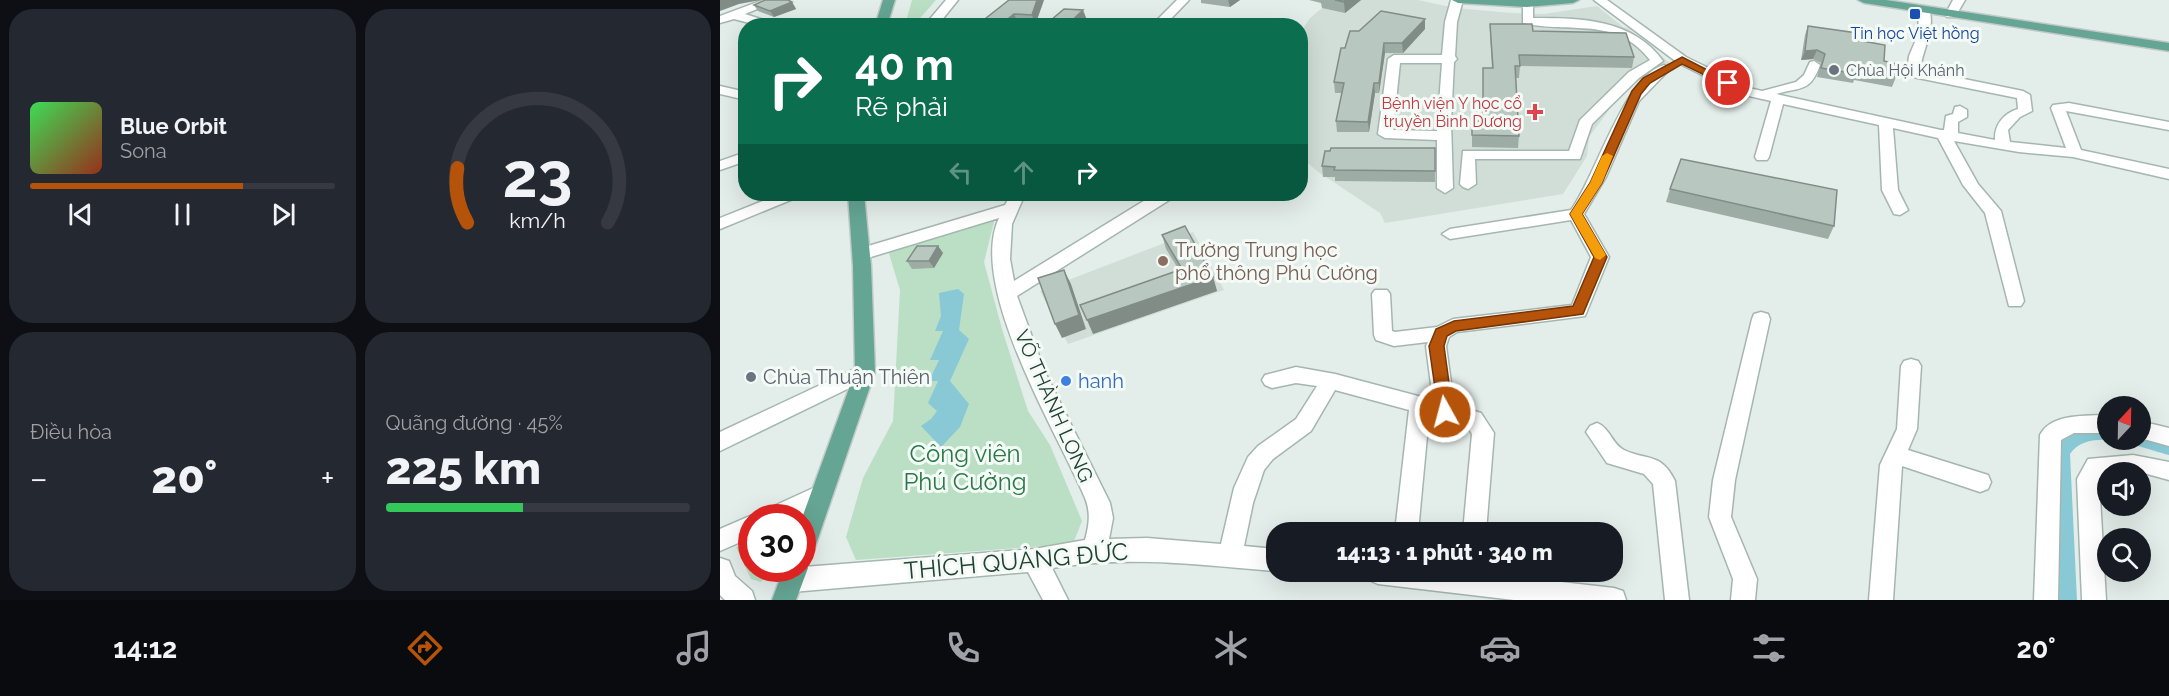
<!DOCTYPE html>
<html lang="vi">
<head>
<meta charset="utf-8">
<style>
	body { margin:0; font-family:Raleway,sans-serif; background:#242831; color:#f1f3f6; height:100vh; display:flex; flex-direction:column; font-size:22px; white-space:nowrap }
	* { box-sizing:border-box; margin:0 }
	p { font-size:20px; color:#9ea1a6 }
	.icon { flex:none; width:33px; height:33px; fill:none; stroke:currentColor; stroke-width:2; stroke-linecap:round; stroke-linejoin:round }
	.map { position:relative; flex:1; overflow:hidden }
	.side { display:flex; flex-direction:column; gap:9px; padding:9px; background:#0d0f14; width:720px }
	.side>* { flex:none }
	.guide { position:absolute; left:18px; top:18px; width:570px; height:183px; border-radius:24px; box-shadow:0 6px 24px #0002; background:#0b6e4f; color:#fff; overflow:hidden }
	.needle { width:39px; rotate:22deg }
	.fabs { position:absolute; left:1377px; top:396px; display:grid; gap:12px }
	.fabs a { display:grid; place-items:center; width:54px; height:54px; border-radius:50%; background:#171b24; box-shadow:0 6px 24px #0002; font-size:30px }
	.speed { position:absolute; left:18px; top:504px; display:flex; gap:12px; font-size:30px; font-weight:700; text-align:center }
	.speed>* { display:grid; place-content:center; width:78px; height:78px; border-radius:50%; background:#171b24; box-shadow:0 6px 24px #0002; line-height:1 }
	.speed .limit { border:9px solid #d22; background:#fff; color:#111 }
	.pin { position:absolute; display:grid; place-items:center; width:51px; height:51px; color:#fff; margin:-26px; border:3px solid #fff; border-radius:50%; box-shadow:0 2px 6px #0007 }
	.me { position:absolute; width:66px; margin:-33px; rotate:353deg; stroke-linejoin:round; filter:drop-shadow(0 0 4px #0008) }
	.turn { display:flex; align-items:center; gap:21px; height:126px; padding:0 18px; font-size:27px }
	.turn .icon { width:78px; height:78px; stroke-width:2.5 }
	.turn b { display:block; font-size:42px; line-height:51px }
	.lanes { display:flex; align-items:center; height:57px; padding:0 18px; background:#0003; justify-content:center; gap:30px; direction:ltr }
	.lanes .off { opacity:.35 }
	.big { font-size:45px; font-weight:800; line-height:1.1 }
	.side .widget { flex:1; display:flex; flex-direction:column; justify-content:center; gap:9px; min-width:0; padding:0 21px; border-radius:24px; background:#242831 }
	.side .dial { align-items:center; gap:0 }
	.dial svg { height:156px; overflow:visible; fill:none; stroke:#363941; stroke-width:7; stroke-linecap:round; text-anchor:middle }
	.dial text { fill:#f1f3f6; stroke:none }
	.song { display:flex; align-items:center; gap:18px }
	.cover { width:72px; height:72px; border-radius:9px; background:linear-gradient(135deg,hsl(130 70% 55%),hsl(10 70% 35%)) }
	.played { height:6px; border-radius:3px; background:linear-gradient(90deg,#b45309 70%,#363941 70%) }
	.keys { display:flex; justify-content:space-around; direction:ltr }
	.heat { display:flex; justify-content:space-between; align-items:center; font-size:33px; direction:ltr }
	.charge { height:9px; border-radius:4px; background:linear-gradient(90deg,#34c759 45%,#363941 0) }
	.side .tiles { flex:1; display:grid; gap:9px; grid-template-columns:repeat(2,1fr) }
	.trip { position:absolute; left:546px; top:522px; width:357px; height:60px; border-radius:24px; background:#171b24; box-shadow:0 6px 24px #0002; font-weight:800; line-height:60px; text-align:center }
	.tabs { display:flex; height:96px; justify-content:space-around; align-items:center; background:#090b0e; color:#9ea1a6 }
	.tabs .icon { width:42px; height:42px }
	.tabs .active { color:#b45309 }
	.tabs b { font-size:27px; color:#f1f3f6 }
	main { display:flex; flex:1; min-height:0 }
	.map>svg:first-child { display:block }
</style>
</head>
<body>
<main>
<section class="side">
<div class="tiles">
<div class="widget">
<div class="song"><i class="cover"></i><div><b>Blue Orbit</b><p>Sona</p></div></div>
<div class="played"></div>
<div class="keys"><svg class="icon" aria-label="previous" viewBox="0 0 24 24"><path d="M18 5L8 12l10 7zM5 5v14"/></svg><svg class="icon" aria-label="pause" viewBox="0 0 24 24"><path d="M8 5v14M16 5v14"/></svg><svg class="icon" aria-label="next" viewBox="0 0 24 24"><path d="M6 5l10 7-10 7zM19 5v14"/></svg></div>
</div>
<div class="widget dial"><svg viewBox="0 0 100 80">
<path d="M14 69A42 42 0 1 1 86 69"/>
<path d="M14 69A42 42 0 0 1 9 41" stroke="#b45309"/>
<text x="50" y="56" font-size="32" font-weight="700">23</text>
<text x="50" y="72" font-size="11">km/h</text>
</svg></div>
<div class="widget"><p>Điều hòa</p>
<div class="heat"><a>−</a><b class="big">20°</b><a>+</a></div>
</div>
<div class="widget"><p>Quãng đường · 45%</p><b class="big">225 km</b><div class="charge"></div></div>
</div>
</section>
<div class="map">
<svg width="1449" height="600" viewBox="0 0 1449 600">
	<rect width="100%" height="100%" fill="#e3ede9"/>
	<!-- built -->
	<g fill="#d1ddd7">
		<polygon points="612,0 698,0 735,8 792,13 824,14 877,6 903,27 908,28 952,65 921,79 903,91 869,137 867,156 843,194 665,223 660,213 597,171 581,157 582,30 590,18"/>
		<polygon points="473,232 504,290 348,344 320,291"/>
	</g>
	<!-- green -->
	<g fill="#bbdfc4">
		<polygon points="192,0 216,0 194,25 185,25"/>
		<polygon points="276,214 264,262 282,329 308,411 330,445 362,521 353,544 136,560 126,537 143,478 173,421 180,290 167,247"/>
		<polygon points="31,541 32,568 51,569 41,582 31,579 16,547"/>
	</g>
	<!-- water -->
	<g fill="#88c9d5">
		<polygon points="238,289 244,294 239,330 249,339 230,381 249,404 240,427 221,447 201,426 211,419 217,411 208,403 218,381 209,381 219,360 210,360 223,331 215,331 221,316 219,293"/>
		<path d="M1354,430L1387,431L1388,440L1421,438L1449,445V455C1421,448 1370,425 1350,454L1357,600H1336L1334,444Z"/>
	</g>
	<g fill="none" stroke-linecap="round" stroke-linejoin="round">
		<!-- minor casing -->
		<g stroke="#a5b6b0" stroke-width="3">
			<g id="minor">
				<polygon points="43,0 59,0 25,14 63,26 41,26 14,19 0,23 0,16"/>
				<polygon points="226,0 238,0 217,26 204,26"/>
				<polygon points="457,0 469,0 444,26 431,26"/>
				<path d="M731,0H743L737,22L735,56L737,59L734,62L731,122L733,188L725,193L717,188V140L665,138L658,134L668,59L674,55H722L725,22ZM680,63H722L717,131L673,130Z"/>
				<path d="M874,0H887L966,57L1029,88L1042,91L1076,82L1084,75L1090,62L1094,61L1100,65C1090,93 1080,87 1056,94L1221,130H1224L1226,116L1233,114L1235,107L1240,106L1247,110V117L1238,122V133L1275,140C1274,125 1284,113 1298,109L1297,98L1193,77L1187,73L1189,56L1198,35L1199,11L1209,9C1216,29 1202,50 1200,70L1303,91L1310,95L1312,111L1300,117L1288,130L1290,142L1346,148L1331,108L1333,105L1349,103L1449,122V130L1346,111L1361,150L1449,169V179L1353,157L1299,152L1234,141L1258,184L1281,211L1304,301L1301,306H1289L1265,213L1243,185L1218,138L1173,128L1178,190L1188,210L1180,215L1174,214L1162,190L1159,125L1063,104L1049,157L1047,160H1037L1035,157L1051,101L1020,94L958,63Z"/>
				<polygon points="1233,0 1245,0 1235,17 1227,17 1225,15"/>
				<path d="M803,2L813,4V18C861,18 913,19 943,61L919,78L872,124L860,159H755L756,184L748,189L743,187L740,184L743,151H849L860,120L909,72L930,60C895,15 849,34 803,23Z"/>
				<path d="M944,65L950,69L919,101L886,177L864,214L889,257L865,316L737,332L729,337L726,346L734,405L761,413L774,433L766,532H743L752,434L747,426L709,415L698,532H675L689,410L615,390L591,431L553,459L544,470L533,503L524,546L556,549V571C479,565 408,555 332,568L348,600H323L308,572L72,592L63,588L60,580L63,572L71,568L314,549L365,540C369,525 371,513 365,498C337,432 247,286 279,218L141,260L135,258L133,254L135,250L285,205L291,194H305L292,224L290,259L294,281L422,202L437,194H455L454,197L297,296L325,372L390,503L393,518L389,539L427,538L501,544L514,488L528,457L538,446L576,419L597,386L576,383L552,388L545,385L542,380L545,375L576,367L615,374L713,400L706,346L708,342L674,346L656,340L654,335L652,294L655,290H667L670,294L672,331L675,332L717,327L733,319L852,305L871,257L851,220L730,239L722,234L730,229L851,210C876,176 904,76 944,65Z"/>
				<polygon points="0,86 26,92 26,100 0,94"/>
				<polygon points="26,152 26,161 0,170 0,161"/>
				<polygon points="60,194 80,194 78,197 0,229 0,218"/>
				<polygon points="1041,312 1048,314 1050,319 1015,480 1011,517 1037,579 1035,600 1011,600 1013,579 989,517 993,480 1032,319 1034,314"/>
				<polygon points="1191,359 1198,361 1201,366 1197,429 1188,450 1268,475 1271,482 1268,489 1260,492 1182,466 1173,600 1149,600 1160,465 1177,429 1181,366 1184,361"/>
				<polygon points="145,364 152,367 155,372 152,377 0,451 0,432"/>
				<path d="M1388,415V433H1354L1341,440L1338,600H1314L1320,435C1331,413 1367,416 1388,415Z"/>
				<polygon points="1420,421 1449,428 1449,446 1420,438"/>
				<path d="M877,423C890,428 892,444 904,450C927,461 941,452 955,481L969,600H945L933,484L924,474L887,463L866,432L870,426Z"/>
				<polygon points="1413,455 1449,462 1449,480 1420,472 1382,475 1379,480 1386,600 1362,600 1357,479 1368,459"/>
				<path d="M102,484L110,487L113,494C102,517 62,518 40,518L43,511Z"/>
				<polygon points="32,515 37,518 32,518 32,537 0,551 0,529"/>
				<polygon points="0,558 9,561 15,576 32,591 35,600 5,600 0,595"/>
				<polygon points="646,572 753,572 894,588 903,591 906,600 794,600 658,584 649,580"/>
			</g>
		</g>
		<!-- major casing -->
		<g stroke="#c1cac7" stroke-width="3">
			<g id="major">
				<polygon points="163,0 175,0 167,26 155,26"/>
				<polygon points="732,0 859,0 853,3 807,7 738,3"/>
				<polygon points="1138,0 1166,0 1449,43 1449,51 1144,3"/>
				<polygon points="128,194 144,194 151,266 155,372 94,550 90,558 85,560 88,568 76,600 52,600 64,568 82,568 82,518 135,372 133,266"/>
			</g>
		</g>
		<!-- minor -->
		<use href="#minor" fill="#fff" fill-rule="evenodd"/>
		<!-- major -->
		<use href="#major" fill="#65a594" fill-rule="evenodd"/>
	</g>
	<!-- wall -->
	<g fill="#9eaca6">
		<polygon points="324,0 315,25 298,23 256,26"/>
		<polygon points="481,0 520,0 510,7 481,3"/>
		<polygon points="589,0 641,0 625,13 602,8 601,3"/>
		<polygon points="72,2 76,9 54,17 38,11 34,5"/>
		<polygon points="770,24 813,31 914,57 912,68 800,66 799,78 796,78 799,136 798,148 752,147 752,121 762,121 772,68 770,35"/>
		<polygon points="1088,26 1137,40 1176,77 1172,87 1134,80 1133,83 1097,77 1101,63 1093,59 1081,60 1085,35"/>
		<polygon points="705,29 683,53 665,53 659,93 655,93 649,132 617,132 616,121 622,93 615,93 614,82 625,48 639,31"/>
		<polygon points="715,148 715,182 615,181 615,177 603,177 602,166"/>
		<polygon points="950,189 1114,226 1108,239 946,202"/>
		<polygon points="442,235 493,277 497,291 373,334 459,270 446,249"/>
		<polygon points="218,246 223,253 214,268 192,269 187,261"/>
	</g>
	<!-- shaded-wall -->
	<g fill="#818c87">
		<polygon points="0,0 41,0 19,4 0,11"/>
		<polygon points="317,0 324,0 315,25 312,15"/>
		<polygon points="508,0 520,0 510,7"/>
		<polygon points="626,0 641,0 625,13 624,2"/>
		<polygon points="72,2 76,9 54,17 50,11"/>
		<polygon points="363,10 367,20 360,26 346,26"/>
		<polygon points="294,14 298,23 295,26 279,26"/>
		<polygon points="705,19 705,29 683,53 682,43"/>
		<polygon points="664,43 665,53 659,93 659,83"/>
		<polygon points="1097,50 1093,59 1081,60 1085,51"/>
		<polygon points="654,83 655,93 649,132 648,122"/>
		<polygon points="218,246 223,253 214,268 209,261"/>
		<polygon points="344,270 351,284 366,329 342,338 335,324"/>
		<polygon points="493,277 497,291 373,334 367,320"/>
	</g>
	<!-- building -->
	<g fill="#b8c8c1" stroke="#818c87" stroke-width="1.5">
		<polygon points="45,0 68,0 72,2 50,11 34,5"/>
		<polygon points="289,0 317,0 312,15 294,14 279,26 256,26"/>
		<polygon points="615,0 626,0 624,2"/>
		<polygon points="344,9 363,10 346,26 324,26"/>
		<polygon points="661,11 705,19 682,43 664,43 659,83 654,83 648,122 616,121 624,83 614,82 621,48 625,48 630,31 639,31"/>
		<polygon points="770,24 812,24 813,31 906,33 914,57 799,55 800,66 795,66 799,136 752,135 752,121 763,121 763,68 773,68"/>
		<polygon points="1088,26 1137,33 1137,40 1165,45 1164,61 1177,64 1176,77 1137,70 1137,74 1101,68 1105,54 1097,50 1085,51"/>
		<polygon points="611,148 715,148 715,171 614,170 615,167 602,166 605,151 610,151"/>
		<polygon points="961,159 1117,190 1114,226 950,189"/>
		<polygon points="465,226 493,277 367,320 360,305 462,269 442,235"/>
		<polygon points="197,246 218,246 209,261 187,261"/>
		<polygon points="344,270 359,315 335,324 318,278"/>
	</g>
	<!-- route -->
	<polygon fill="#b45309" stroke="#753606" stroke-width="1.5" points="962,57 1013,83 1005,85 962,64 930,83 921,94 882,183 862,214 887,257 863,314 736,331 727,336 724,346 733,412 725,418 719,416 709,346 716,329 734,321 853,306 874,257 850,214 870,183 912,91 923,78"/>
	<!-- slow -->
	<polygon fill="#f59e0b" points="887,153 893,156 882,183 862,214 886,255 880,260 875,258 850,214 870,183 882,156"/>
	<!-- markers -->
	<rect fill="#1a4fb4" stroke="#f4faf6" stroke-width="2" x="1189" y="8" width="12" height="12" rx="3"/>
	<g fill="#6b7280" stroke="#f4faf6" stroke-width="2">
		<circle cx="1114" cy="70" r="6"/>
		<circle cx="31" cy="377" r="6"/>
	</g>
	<path fill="#e0444e" stroke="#f4faf6" stroke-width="2" d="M812 103h6v6h6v6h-6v6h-6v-6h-6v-6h6z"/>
	<circle fill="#8d6e63" stroke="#f4faf6" stroke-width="2" cx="443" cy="261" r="6"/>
	<circle fill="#3f7fe0" stroke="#f4faf6" stroke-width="2" cx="346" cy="381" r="6"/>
	<g text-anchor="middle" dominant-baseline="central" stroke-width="6" stroke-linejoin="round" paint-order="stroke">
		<!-- far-transit labels -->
		<g font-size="16" fill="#164399" stroke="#f4faf6">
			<text x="1195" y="33">Tin học Việt hồng</text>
		</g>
		<!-- far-worship labels -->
		<g font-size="16" fill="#5b616d" stroke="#f4faf6" text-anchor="start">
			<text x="1126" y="70">Chùa Hội Khánh</text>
		</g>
		<!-- far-health labels -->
		<g font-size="16" fill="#be3a42" stroke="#f4faf6" text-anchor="end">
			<text x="802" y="103">Bệnh viện Y học cổ<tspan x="802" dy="18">truyền Bình Dương</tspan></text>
		</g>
		<!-- education labels -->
		<g font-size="20" fill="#785e54" stroke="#f4faf6" text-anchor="start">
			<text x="455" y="250">Trường Trung học<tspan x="455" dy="23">phổ thông Phú Cường</tspan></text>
		</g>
		<!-- worship labels -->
		<g font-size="20" fill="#5b616d" stroke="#f4faf6" text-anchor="start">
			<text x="43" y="377">Chùa Thuận Thiên</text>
		</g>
		<!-- shop labels -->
		<g font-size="20" fill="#366cbe" stroke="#f4faf6" text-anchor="start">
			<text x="358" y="381">hanh</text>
		</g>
		<!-- street labels -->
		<g font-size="20" fill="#214037" stroke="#f4faf6">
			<text transform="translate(334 406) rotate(66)">VÕ THÀNH LONG</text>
		</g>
		<!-- near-park labels -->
		<g font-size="24" fill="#297948" stroke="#f4faf6">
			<text x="245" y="453">Công viên<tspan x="245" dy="28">Phú Cường</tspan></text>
		</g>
		<!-- near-street labels -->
		<g font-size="24" fill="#214037" stroke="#f4faf6">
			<text transform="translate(296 561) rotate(-5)">THÍCH QUẢNG ĐỨC</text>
		</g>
	</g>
</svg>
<div class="fabs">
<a><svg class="needle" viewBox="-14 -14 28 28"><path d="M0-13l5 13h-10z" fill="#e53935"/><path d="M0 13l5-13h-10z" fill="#9ea1a6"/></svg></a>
<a><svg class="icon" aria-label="sound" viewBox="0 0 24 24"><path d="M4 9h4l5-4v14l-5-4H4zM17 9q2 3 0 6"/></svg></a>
<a><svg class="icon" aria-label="search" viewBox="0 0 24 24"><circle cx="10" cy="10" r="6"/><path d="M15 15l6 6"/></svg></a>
</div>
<div class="speed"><div class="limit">30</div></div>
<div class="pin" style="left:1008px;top:83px;background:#d93025"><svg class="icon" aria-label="arrive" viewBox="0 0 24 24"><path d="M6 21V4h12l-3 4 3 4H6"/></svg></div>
<svg class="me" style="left:725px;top:412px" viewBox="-20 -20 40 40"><circle r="17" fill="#b45309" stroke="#fff" stroke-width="3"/><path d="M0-11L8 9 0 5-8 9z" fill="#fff"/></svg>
<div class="trip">14:13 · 1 phút · 340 m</div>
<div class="guide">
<div class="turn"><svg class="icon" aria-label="right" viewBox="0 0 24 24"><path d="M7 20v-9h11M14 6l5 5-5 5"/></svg><div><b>40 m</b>Rẽ phải</div></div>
<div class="lanes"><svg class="icon off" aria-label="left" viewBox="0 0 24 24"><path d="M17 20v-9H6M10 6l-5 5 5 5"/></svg><svg class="icon off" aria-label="ahead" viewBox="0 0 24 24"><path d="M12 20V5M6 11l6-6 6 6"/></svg><svg class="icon" aria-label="right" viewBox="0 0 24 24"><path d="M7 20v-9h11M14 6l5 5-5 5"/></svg></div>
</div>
</div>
</main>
<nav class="tabs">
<b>14:12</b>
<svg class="icon active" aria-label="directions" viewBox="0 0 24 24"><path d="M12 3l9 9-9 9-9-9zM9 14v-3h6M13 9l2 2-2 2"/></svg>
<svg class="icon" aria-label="music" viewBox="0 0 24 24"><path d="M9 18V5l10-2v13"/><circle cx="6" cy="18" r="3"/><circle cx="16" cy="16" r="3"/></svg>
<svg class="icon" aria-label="phone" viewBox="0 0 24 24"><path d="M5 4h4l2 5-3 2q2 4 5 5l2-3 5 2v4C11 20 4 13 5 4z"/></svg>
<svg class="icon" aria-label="climate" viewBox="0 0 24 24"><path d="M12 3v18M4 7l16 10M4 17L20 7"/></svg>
<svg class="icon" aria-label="car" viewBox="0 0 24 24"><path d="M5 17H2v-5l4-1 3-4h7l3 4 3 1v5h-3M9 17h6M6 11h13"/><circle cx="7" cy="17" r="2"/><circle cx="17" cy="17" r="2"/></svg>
<svg class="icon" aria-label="filters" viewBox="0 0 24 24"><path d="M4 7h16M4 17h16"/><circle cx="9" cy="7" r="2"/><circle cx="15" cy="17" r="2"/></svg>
<b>20°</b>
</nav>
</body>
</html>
